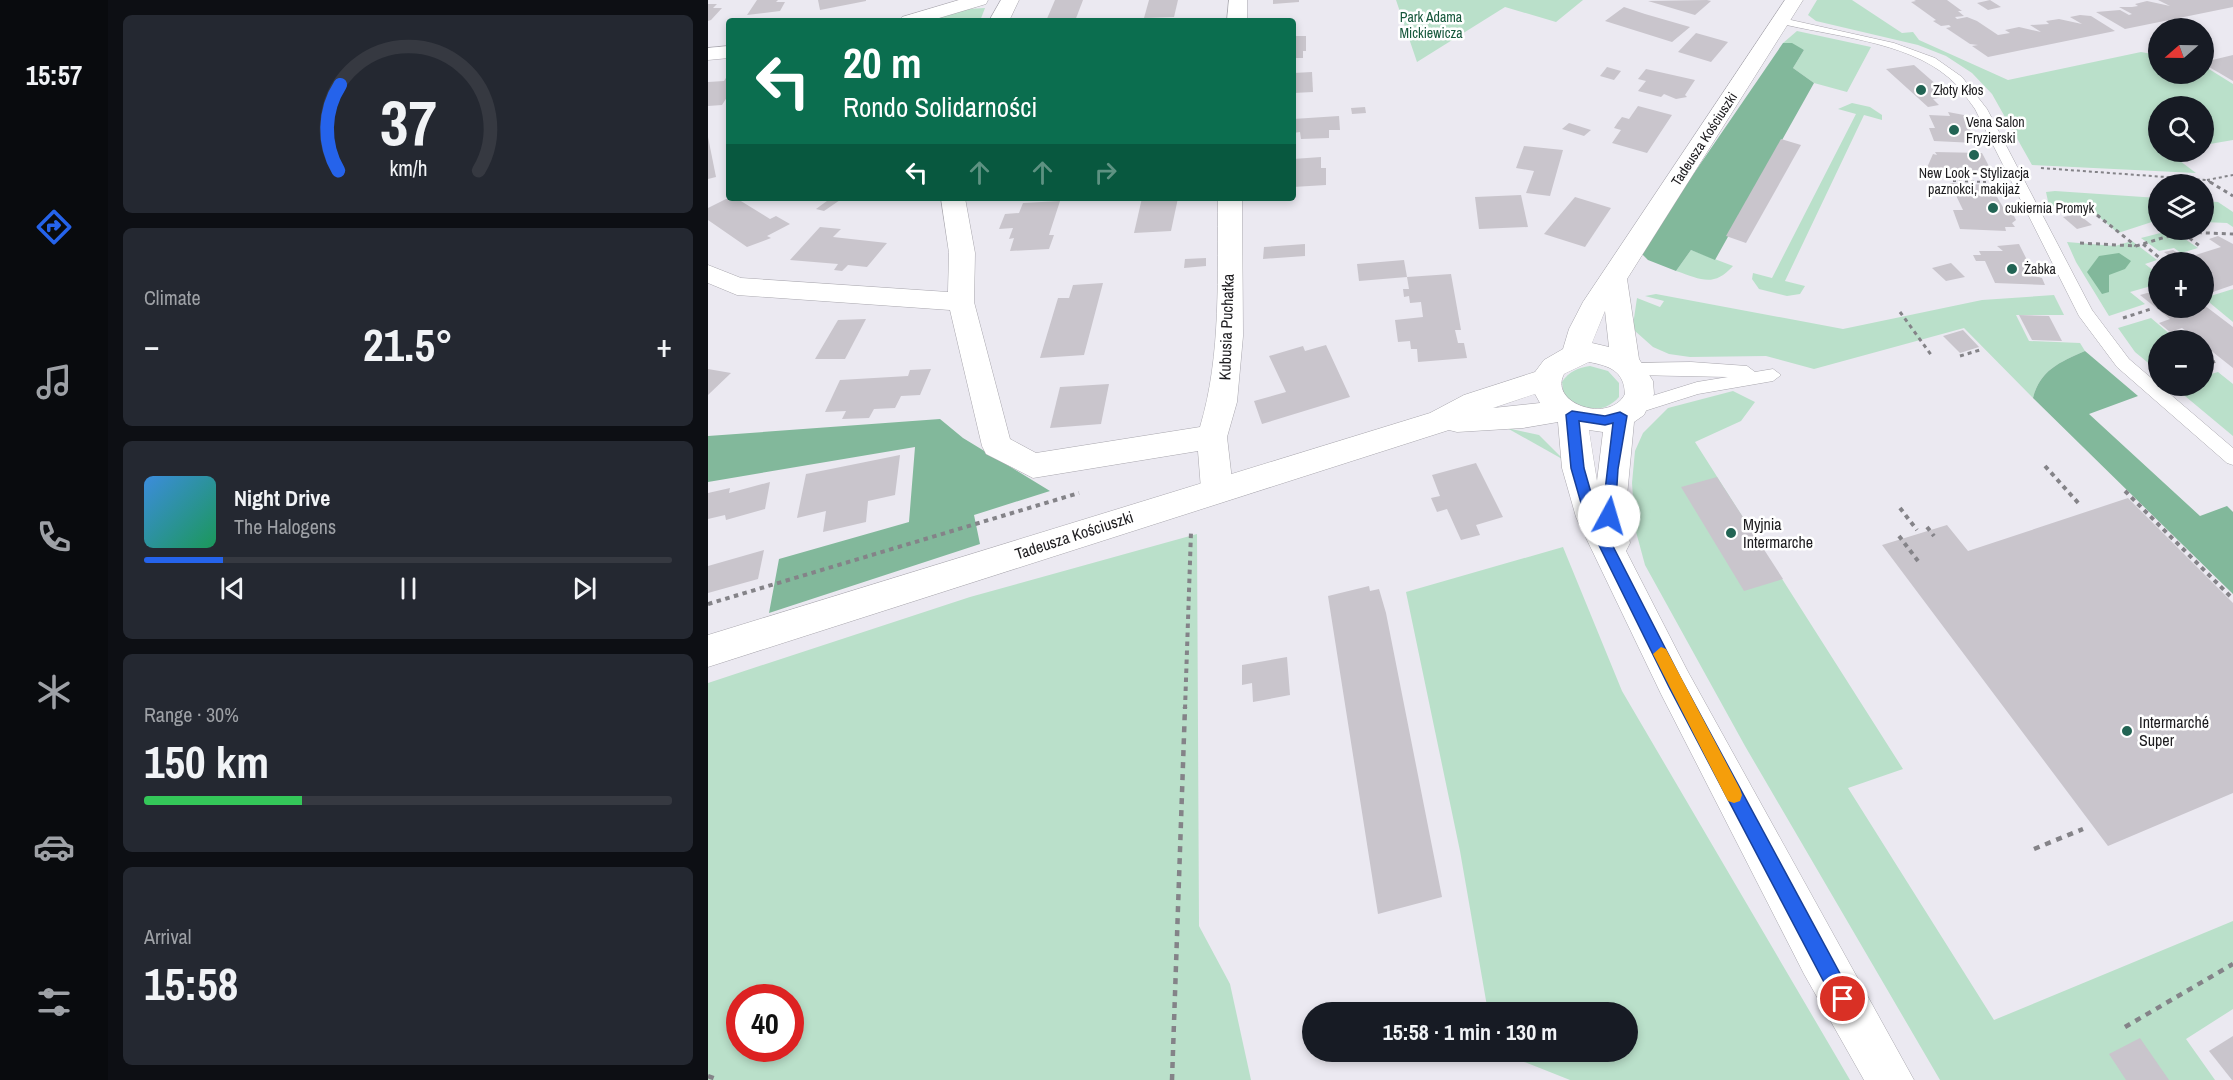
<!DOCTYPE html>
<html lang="en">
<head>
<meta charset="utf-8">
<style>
	body { margin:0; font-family:"Archivo Narrow",sans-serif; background:#242831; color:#f1f3f6; height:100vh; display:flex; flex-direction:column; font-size:22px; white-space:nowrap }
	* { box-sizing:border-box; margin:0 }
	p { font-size:20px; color:#9ea1a6 }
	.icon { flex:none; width:33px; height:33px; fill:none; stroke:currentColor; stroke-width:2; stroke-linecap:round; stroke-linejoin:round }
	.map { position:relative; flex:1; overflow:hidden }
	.side { display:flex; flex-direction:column; gap:15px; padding:15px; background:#0d0f14; width:600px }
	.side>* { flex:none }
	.hud { position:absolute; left:18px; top:18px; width:570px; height:183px; border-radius:6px; box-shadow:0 3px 9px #0003; background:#0b6e4f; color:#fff; overflow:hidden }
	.needle { width:39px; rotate:250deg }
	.buttons { position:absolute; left:1440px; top:18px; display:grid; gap:12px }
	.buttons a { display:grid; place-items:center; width:66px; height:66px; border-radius:50%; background:#171b24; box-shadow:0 3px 9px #0003; font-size:30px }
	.speed { position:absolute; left:18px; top:984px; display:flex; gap:12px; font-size:30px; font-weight:700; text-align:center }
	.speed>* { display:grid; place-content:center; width:78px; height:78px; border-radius:50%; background:#171b24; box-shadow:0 3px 9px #0003; line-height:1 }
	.speed .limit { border:9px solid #d22; background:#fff; color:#111 }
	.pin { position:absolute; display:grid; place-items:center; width:51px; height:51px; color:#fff; margin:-26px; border:3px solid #fff; border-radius:50%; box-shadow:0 2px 6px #0007 }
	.me { position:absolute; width:66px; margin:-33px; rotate:6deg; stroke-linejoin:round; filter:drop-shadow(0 0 4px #0008) }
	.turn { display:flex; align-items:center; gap:21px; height:126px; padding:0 18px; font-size:27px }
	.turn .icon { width:78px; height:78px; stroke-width:2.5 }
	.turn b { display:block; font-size:42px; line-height:51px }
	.lanes { display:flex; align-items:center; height:57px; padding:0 18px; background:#0003; justify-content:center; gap:30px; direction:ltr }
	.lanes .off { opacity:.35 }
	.big { font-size:45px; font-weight:700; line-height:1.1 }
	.side .tile { flex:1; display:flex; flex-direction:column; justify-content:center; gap:9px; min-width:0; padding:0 21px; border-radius:9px; background:#242831 }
	.side .dial { align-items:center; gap:0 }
	.dial svg { height:156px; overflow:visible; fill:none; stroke:#363941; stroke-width:7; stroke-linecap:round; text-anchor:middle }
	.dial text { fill:#f1f3f6; stroke:none }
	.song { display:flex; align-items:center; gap:18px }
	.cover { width:72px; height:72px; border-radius:9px; background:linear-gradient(135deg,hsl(210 70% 55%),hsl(150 70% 35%)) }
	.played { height:6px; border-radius:3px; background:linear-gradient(90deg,#2563eb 15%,#363941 15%) }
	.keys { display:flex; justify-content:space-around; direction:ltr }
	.heat { display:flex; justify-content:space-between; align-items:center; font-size:33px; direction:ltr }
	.charge { height:9px; border-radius:4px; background:linear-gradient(90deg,#34c759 30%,#363941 0) }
	.trip { position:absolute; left:594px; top:1002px; width:336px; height:60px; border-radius:30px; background:#171b24; box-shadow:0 3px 9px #0003; font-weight:700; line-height:60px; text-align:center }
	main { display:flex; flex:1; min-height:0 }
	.dock { display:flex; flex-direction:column; width:108px; justify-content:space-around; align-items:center; background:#090b0e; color:#9ea1a6 }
	.dock .icon { width:42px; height:42px }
	.dock .on { color:#2563eb }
	.dock b { font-size:27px; color:#f1f3f6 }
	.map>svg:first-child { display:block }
</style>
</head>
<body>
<main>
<nav class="dock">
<b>15:57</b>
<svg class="icon on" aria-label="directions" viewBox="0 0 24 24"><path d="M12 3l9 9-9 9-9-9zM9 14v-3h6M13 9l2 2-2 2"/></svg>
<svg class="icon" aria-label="music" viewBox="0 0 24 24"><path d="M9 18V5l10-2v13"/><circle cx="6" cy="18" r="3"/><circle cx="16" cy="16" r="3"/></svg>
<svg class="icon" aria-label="phone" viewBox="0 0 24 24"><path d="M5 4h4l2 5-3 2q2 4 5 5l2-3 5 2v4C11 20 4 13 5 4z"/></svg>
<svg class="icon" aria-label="climate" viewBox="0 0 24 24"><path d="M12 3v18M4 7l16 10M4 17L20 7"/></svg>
<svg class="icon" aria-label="car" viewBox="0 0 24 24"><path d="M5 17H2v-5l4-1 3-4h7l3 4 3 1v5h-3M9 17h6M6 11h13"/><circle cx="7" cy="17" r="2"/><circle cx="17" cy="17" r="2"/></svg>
<svg class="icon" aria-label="filters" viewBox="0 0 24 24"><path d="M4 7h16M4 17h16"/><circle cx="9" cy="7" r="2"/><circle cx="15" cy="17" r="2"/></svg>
</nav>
<section class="side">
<div class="tile dial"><svg viewBox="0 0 100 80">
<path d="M14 69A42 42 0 1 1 86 69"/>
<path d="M14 69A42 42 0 0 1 15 25" stroke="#2563eb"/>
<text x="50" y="56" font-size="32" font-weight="700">37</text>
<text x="50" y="72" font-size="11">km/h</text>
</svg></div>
<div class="tile"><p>Climate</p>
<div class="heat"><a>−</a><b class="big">21.5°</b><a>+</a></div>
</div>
<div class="tile">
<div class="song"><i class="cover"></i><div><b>Night Drive</b><p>The Halogens</p></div></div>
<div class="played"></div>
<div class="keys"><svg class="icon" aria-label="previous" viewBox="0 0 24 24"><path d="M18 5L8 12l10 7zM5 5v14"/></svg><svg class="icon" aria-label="pause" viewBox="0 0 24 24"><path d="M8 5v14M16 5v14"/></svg><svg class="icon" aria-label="next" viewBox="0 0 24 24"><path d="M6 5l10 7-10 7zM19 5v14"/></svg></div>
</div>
<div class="tile"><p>Range · 30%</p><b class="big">150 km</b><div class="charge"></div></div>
<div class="tile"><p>Arrival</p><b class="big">15:58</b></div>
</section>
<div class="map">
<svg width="1525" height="1080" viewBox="0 0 1525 1080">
	<rect width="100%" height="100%" fill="#ebe9f1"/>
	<!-- green -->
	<g fill="#bae0ca" fill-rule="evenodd">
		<polygon points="688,0 875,0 848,22 797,7 709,62"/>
		<polygon points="1109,0 1144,0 1194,33 1205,32 1211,40 1300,80 1433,52 1450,55 1450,74 1496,74 1496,66 1525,84 1525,140 1496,145 1496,106 1450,106 1450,152 1460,152 1488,173 1324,165 1284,94 1264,73 1238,56 1210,45 1108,21 1100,15"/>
		<polygon points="277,8 272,21 219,21 259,9"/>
		<polygon points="1089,31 1163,47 1139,92 1106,83 1085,68 1096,50 1075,43"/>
		<polygon points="1144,103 1162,107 1174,115 1174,120 1156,115 1077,281 1097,286 1092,294 1079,296 1051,289 1044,279 1045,273 1064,278 1148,114 1130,109"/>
		<polygon points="1347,191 1450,198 1450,220 1410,233 1377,205 1341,206 1338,192"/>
		<polygon points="1496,201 1510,202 1525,212 1525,227 1519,223 1496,222"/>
		<polygon points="1464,230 1490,248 1473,253 1466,248 1451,251 1433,238"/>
		<polygon points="1424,241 1449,260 1437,264 1450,274 1450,284 1422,292 1437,304 1401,316 1368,262 1359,242 1407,246"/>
		<path d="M983,250L1025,266C1005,288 993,279 968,271Z"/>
		<polygon points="1525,289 1525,322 1496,298"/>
		<path d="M948,294L1135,329L1274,300L1346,295L1356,315H1308L1321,341L1372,343L1377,351C1352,362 1332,370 1325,398L1256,328L1106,369L1058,356L982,357L961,354L945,347L927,331L925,325L929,298L952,307L956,301L937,296Z"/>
		<polygon points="1443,318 1463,335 1472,333 1482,340 1450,340 1450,371 1427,352 1410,328"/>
		<path d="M882,366L900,371L911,383V397C894,416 874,409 856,396L854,382C861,371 870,368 882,366Z"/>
		<polygon points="1510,372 1525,384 1525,436 1465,386 1496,386 1496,376"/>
		<polygon points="1025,391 1047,402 1033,421 987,442 1195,769 1140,788 1286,1020 1525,921 1525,1009 1478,1039 1507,1080 1232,1080 1037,746 937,565 927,528 924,483 927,451 935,433 960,408"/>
		<polygon points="799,428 831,435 856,460"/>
		<path d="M489,534L491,926L522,984L543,1080H0V683L262,597ZM32,998H82V1048H32Z"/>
		<polygon points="855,547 914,691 1142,1080 862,1080 791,1052 920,1052 920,1012 780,1012 752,851 698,592"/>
	</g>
	<!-- forest -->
	<g fill="#82b89b">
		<polygon points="1075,43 1084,43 1096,50 1085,68 1106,83 1007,260 983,250 968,271 940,260 932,252"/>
		<polygon points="1411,253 1423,261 1417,269 1401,275 1401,292 1394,294 1379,272 1391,256"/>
		<path d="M1377,351L1430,396L1381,414L1492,516L1519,506L1525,512V594L1325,398C1332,370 1352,362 1377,351Z"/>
		<polygon points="232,419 255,438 342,491 266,515 272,544 61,613 71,559 201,522 207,447 0,482 0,436"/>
	</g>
	<!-- building -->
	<g fill="#c9c5cc">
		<polygon points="49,0 70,0 68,2 77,2 72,11 39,15"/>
		<polygon points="110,0 158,0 158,1 112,10"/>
		<polygon points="347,0 375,0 367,21 338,21"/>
		<polygon points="441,0 470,0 466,17 436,18"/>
		<polygon points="565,0 591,0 591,2 565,4"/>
		<polygon points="999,0 1003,1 987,15 940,1"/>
		<polygon points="1206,0 1239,0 1254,11 1250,11 1256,16 1247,17 1249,19 1259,17 1269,21 1290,35 1302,33 1297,30 1311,27 1333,32 1322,25 1341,24 1338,21 1351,19 1374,24 1362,17 1372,15 1383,16 1407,31 1280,57 1264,46 1270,45 1262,44 1238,28 1243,27 1241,25 1233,26 1225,21 1228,20 1203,2 1208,1"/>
		<polygon points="1282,0 1293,7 1280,10 1269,3"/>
		<polygon points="1450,0 1525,0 1525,7 1417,29 1388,12 1412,10 1421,15 1424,14 1411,7 1424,7 1430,6 1427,4 1439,1 1462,6"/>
		<polygon points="0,4 9,4 5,8 14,8 3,20 0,21"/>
		<polygon points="916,7 937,14 982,27 964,42 897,21"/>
		<polygon points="988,33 1020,42 1003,62 970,52"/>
		<polygon points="585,36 598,36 598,51 595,51 595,58 585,58"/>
		<polygon points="1525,55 1525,81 1496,64 1496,62"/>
		<polygon points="1206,65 1230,86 1223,87 1235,97 1225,99 1231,105 1220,107 1178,69"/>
		<polygon points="899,67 913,71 906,80 892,76"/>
		<polygon points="938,69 987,80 977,95 979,97 968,99 956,94 953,97 930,91 938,81 930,79"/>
		<polygon points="604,72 605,92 585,93 585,73"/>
		<polygon points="21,73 21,94 14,105 0,106 0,82 16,81"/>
		<polygon points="930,106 964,115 939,153 904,143 913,130 906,128 910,122 914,117 921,119"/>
		<polygon points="657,107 658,113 644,114 643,108"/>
		<polygon points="1240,112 1256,115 1263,131 1256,131 1263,134 1267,143 1226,141 1221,128 1227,128 1221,115 1242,116"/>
		<polygon points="631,116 632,130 621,130 621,138 593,139 592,132 585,133 585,119"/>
		<polygon points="861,123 883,130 876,136 854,129"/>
		<polygon points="0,137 8,177 0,179"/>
		<polygon points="1073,139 1093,145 1038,243 1018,236"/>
		<polygon points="816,146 855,150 842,196 818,193 826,171 808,168"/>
		<polygon points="1227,152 1274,153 1284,172 1218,170 1225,154 1229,155"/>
		<polygon points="613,157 613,168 618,168 618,185 585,187 585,159"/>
		<polygon points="1242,183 1282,185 1299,214 1305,214 1308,220 1304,223 1307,227 1297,227 1298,231 1252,229 1245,210 1255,210"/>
		<polygon points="813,195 820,227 771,229 767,197"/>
		<polygon points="867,197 903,208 877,247 836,234"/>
		<polygon points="20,198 28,198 62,219 68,216 82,224 59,236 63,238 39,247 0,220 0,208"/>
		<polygon points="123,198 135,198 116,211 108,209"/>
		<polygon points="434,198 470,198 463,231 426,233"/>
		<polygon points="352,201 341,235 346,235 341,249 302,251 306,238 301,239 305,228 291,229 297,214 311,213 315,203"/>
		<polygon points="1370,214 1384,225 1369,229 1355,217"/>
		<polygon points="112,227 133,229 125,237 179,243 159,267 140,265 134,271 126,270 130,264 82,260"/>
		<polygon points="1510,236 1525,244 1525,285 1496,295 1496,262 1470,262 1456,252 1465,250 1478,258 1513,247 1501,239"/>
		<polygon points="597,244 597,256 555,259 556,247"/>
		<polygon points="1311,244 1327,276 1334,278 1337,285 1287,283 1277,261 1268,261 1265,255 1273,255 1271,251 1295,251 1289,246"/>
		<polygon points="498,258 498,266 476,268 477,259"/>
		<polygon points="696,260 699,277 651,281 649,264"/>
		<polygon points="1243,263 1257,277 1238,281 1224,268"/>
		<polygon points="743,274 753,330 747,330 750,343 756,343 759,358 710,362 709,349 703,349 702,341 690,342 687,320 715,317 713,302 702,303 701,296 696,297 695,289 701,289 699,277"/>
		<polygon points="395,283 376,355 332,358 350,298 361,298 365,285"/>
		<polygon points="1450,290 1450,308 1496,308 1496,305 1525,327 1525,368 1496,345 1496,340 1490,340 1474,328 1462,332 1451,323 1462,319 1432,295"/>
		<polygon points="1311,315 1341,316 1354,341 1324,340"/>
		<polygon points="158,319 137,359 107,359 130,320"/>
		<polygon points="1255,330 1271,347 1252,353 1235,336"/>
		<polygon points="618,345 642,397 554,424 546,401 578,392 561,356 595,346 597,351"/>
		<polygon points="0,369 23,373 0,395"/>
		<polygon points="223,369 212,395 193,396 187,408 166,409 161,418 134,419 138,411 117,412 132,380 200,376 202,370"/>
		<polygon points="401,384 393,424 342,428 352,387"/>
		<polygon points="192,455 187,495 160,501 158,522 115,532 118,511 89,518 98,474"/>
		<polygon points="768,463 795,517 768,525 772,535 753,540 739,509 729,512 723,498 732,496 724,475"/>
		<polygon points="1009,477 1075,579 1036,591 973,487"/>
		<polygon points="62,482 57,509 18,520 17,515 0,519 0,493 22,488 21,493"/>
		<polygon points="1420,498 1525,603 1525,793 1400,846 1174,545 1239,525 1260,551"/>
		<polygon points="56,550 50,579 0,593 0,566"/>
		<polygon points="661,586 662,591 671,589 678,613 734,897 670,914 620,596"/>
		<polygon points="579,657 582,695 545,702 544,683 534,685 534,665"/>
		<polygon points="1525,1036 1525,1080 1524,1080 1501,1051"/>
		<polygon points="1432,1038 1461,1080 1418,1080 1401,1054"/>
	</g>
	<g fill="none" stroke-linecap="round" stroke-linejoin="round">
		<!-- lane casing -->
		<g stroke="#a9a7ae" stroke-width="1">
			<g id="lane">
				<path d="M1074,18L1186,43L1227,58L1254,77L1279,109L1384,310L1421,359L1525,448V465L1519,463L1409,367L1371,316L1267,109C1259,98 1251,86 1240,77C1198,41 1122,36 1070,23L1068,21Z"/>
				<polygon points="983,362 1039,366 1047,372 1065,369 1073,375 1065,381 990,394 924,415 918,414 915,409 918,404 989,382 1020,377 925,375 917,369 925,363"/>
			</g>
		</g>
		<!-- street casing -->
		<g stroke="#a9a7ae" stroke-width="1">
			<g id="street">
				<polygon points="251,0 280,0 278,4 221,21 191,21 194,17"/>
				<polygon points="293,0 311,0 301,21 281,21"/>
				<polygon points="521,0 539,0 539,21 519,21"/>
				<polygon points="21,46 21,58 0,60 0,48"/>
				<path d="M233,198H257L267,253L266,302L302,439L328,453L492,427C514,354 509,274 510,198H534L535,336L529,402L519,437L525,489L520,498L509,502L498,498L493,489L490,451L325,478L278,454L274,446L242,310L29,295L0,283V265L33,278L240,292L241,253Z"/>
			</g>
		</g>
		<!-- secondary casing -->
		<g stroke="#a9a7ae" stroke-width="1">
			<path id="secondary" d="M1077,0H1095L919,279L931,359L945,381L946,394L936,415L926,422L917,517L922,543L918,551L979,670L1206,1080H1156L1096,974L953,694L868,517L854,468L850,422L815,428L749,432L741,430L0,667V635L722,413L756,395L827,372L836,360L855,349L861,329L875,302ZM897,311L901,347L884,343ZM881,362C902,366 916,371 917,394C902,424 840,404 856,374ZM827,394L832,403L785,408ZM881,430L895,432L889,481Z"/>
		</g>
		<!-- path-far3 -->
		<g stroke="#848388" stroke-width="2" stroke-dasharray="3 3" stroke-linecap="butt">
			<polyline points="1333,168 1499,180 1505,184"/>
			<polyline points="1499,180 1525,175"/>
			<polyline points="1245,181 1281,182"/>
		</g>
		<!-- path-far2 -->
		<g stroke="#848388" stroke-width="3" stroke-dasharray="4 4" stroke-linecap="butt">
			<polyline points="1502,182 1525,196"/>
			<polyline points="1496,203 1498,196"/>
			<polyline points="1389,215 1428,246"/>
			<polyline points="1475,233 1493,247"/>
			<polyline points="1372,243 1428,246 1474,232 1525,234"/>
			<polyline points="1435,244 1453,259"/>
			<polyline points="1192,312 1224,356"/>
			<polyline points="1415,318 1443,309"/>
			<polyline points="1252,356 1272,350"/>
			<polyline points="1496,366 1508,361"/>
		</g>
		<!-- path-far1 -->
		<g stroke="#848388" stroke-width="4" stroke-dasharray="4.5 4.5" stroke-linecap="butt">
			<polyline points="1337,466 1373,506"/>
			<polyline points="1417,491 1525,599"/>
			<polyline points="1192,508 1209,530"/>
			<polyline points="1219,527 1226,536"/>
			<polyline points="1191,536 1210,561"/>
			<polyline points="0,604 371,493"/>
			<polyline points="477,709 483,532"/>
		</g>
		<!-- path -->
		<g stroke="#848388" stroke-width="4.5" stroke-dasharray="6 6" stroke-linecap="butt">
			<polyline points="1326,849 1375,829"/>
			<polyline points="1417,1027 1525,964"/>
			<polyline points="0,1076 11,1080"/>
			<polyline points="464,1080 477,707"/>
		</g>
		<!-- lane -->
		<use href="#lane" fill="#fff" fill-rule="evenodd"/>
		<!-- street -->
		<use href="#street" fill="#fff" fill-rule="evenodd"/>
		<!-- secondary -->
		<use href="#secondary" fill="#fff" fill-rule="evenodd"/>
	</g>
	<!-- route -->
	<polygon fill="#2563eb" stroke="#184099" stroke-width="1.5" points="864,411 897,416 912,412 919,416 910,469 907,516 901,522 894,516 905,423 897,425 871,421 876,468 890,517 972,677 1142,992 1144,999 1142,1005 1135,1008 1128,1005 961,687 877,517 863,468 858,415"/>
	<!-- slow -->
	<polygon fill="#f59e0b" points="953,647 958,649 1032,789 1034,795 1032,801 1026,803 1020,801 945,654"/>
	<!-- markers -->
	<g fill="#226454" stroke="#fff" stroke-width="2">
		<circle cx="1213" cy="90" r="6"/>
		<circle cx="1246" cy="130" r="6"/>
		<circle cx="1266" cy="155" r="6"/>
		<circle cx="1285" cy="208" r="6"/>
		<circle cx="1304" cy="269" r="6"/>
		<circle cx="1023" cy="533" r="6"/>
		<circle cx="1419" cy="731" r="6"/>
	</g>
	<g text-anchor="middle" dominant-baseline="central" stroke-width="5" stroke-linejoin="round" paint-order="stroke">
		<!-- far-park labels -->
		<g font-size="14" fill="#16573b" stroke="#fff">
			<text x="723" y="17">Park Adama<tspan x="723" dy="16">Mickiewicza</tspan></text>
		</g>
		<!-- far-poi labels -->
		<g font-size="14" fill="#1d1c1f" stroke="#fff" text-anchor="start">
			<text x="1225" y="90">Złoty Kłos</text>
			<text x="1258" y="122">Vena Salon<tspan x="1258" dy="16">Fryzjerski</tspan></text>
			<text x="1266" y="173" text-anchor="middle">New Look - Stylizacja<tspan x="1266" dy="16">paznokci, makijaż</tspan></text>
			<text x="1297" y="208">cukiernia Promyk</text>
			<text x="1316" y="269">Żabka</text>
		</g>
		<!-- far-street labels -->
		<g font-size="14" fill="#1d1c1f" stroke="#fff">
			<text transform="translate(996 139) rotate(-57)">Tadeusza Kościuszki</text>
		</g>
		<!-- street labels -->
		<g font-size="16" fill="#1d1c1f" stroke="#fff">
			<text transform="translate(518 327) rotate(-88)">Kubusia Puchatka</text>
			<text transform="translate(366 535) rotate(-18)">Tadeusza Kościuszki</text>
		</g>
		<!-- poi labels -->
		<g font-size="16" fill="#1d1c1f" stroke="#fff" text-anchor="start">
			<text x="1035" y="524">Myjnia<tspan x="1035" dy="18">Intermarche</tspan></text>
			<text x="1431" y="722">Intermarché<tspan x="1431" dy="18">Super</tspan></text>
		</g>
	</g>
</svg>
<div class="buttons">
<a><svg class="needle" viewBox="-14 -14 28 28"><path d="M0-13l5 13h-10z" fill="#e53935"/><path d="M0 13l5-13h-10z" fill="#9ea1a6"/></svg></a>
<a><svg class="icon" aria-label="search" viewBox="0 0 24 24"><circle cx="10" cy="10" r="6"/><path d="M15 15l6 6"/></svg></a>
<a><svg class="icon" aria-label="layers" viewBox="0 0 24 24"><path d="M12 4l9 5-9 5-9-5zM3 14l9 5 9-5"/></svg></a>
<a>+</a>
<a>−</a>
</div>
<div class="speed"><div class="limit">40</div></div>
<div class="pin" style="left:1135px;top:999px;background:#d93025"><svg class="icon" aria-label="arrive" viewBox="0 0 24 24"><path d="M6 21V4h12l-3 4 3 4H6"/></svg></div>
<svg class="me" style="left:901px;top:516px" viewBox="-20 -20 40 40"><circle r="19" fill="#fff"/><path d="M0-13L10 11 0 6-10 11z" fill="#2563eb"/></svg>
<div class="trip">15:58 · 1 min · 130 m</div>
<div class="hud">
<div class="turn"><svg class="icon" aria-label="left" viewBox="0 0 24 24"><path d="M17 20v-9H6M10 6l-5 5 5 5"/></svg><div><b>20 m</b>Rondo Solidarności</div></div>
<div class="lanes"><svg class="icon" aria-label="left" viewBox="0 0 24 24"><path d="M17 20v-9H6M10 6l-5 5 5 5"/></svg><svg class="icon off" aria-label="ahead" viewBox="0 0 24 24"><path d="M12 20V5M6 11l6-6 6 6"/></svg><svg class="icon off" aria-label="ahead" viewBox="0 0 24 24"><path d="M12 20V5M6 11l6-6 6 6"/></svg><svg class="icon off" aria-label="right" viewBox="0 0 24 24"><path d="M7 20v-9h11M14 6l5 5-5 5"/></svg></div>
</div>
</div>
</main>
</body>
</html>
